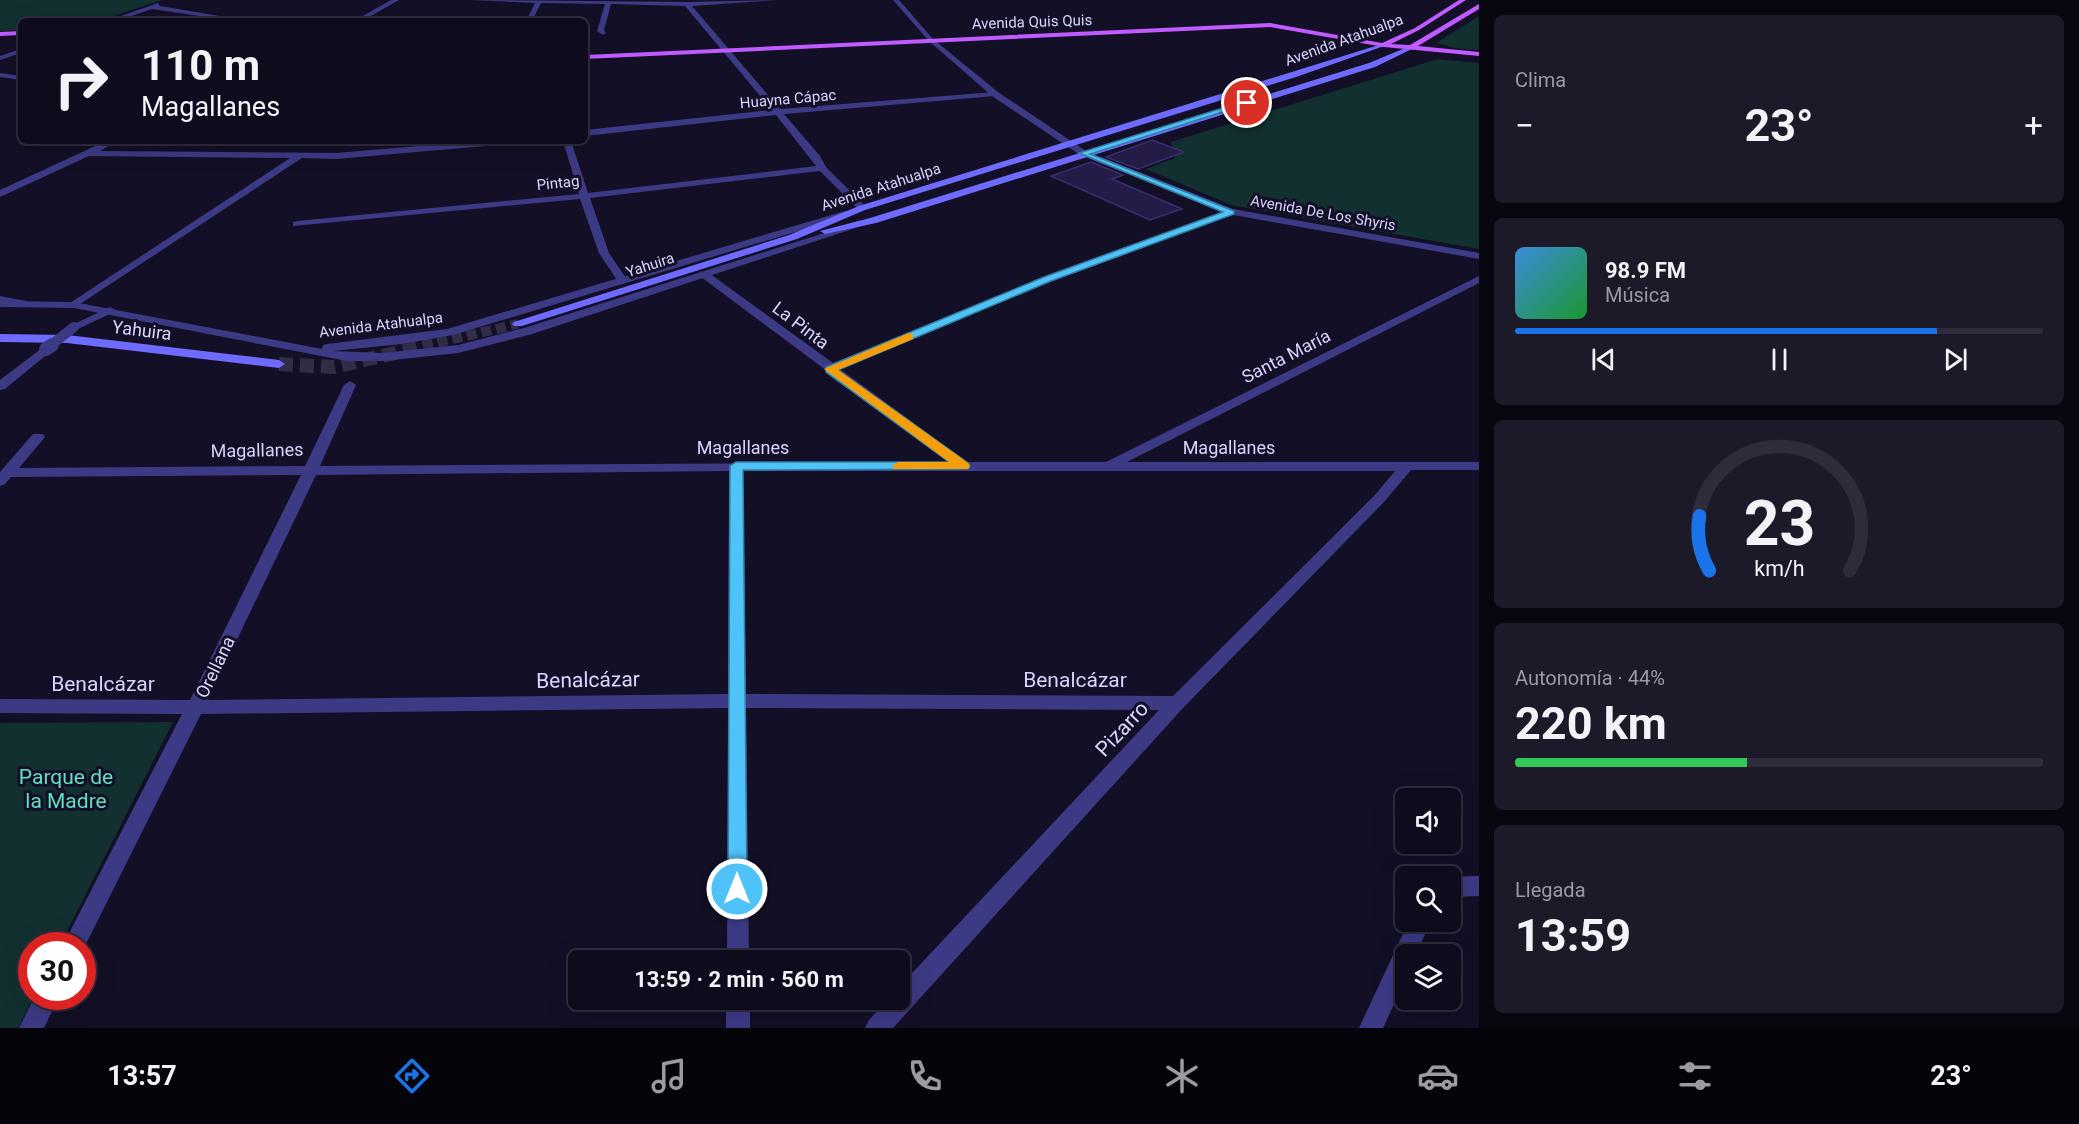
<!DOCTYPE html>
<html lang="es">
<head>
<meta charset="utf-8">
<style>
	body { margin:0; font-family:Roboto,sans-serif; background:#1c1929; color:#f1f3f6; height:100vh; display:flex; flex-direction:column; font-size:22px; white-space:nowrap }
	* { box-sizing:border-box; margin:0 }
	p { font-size:20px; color:#9b9ba3 }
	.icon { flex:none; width:33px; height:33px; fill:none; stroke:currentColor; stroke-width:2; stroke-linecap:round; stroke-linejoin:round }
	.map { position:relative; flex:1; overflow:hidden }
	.panel { display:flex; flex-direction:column; gap:15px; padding:15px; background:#08060f; width:600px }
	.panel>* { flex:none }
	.top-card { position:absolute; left:18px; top:18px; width:570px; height:126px; border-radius:9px; box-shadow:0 6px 24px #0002,0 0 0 2px #2e2b3b; background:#0e0b1c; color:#f1f3f6; overflow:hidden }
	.buttons { position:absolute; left:1395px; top:788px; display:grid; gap:12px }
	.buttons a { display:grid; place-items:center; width:66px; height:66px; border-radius:9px; background:#0e0b1c; box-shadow:0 6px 24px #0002,0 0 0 2px #2e2b3b; font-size:30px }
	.speed { position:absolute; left:18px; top:932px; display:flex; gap:12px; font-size:30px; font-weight:700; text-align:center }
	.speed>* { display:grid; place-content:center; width:78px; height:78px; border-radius:50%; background:#0e0b1c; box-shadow:0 6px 24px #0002,0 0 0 2px #2e2b3b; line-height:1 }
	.speed .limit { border:9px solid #d22; background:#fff; color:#111 }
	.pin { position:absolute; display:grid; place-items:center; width:51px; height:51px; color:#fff; margin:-26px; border:3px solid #fff; border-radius:50%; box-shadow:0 2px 6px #0007 }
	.me { position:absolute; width:66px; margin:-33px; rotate:0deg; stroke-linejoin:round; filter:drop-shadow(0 0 4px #0008) }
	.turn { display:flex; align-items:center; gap:21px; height:126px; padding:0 24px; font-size:27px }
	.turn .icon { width:78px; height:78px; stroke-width:2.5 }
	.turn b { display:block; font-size:42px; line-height:51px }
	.big { font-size:45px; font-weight:700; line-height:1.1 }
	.panel .tile { flex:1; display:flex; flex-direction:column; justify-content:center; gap:9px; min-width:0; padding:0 21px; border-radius:9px; background:#1c1929 }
	.panel .dial { align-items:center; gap:0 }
	.dial svg { height:156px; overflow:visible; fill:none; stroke:#2e2b3b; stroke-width:7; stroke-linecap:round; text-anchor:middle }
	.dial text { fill:#f1f3f6; stroke:none }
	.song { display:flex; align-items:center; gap:18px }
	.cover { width:72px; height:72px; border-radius:9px; background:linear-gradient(135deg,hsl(210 70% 55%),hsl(130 70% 35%)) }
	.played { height:6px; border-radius:3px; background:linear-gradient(90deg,#1a73e8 80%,#2e2b3b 80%) }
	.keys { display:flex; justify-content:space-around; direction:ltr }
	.heat { display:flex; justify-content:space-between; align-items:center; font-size:33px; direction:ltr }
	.charge { height:9px; border-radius:4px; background:linear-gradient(90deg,#34c759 44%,#2e2b3b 0) }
	.trip { position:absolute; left:568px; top:950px; width:342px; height:60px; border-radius:9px; background:#0e0b1c; box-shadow:0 6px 24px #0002,0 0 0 2px #2e2b3b; font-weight:700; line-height:60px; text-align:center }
	.menu { display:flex; height:96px; justify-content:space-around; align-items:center; background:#06040b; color:#9b9ba3 }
	.menu .icon { width:42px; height:42px }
	.menu .current { color:#1a73e8 }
	.menu b { font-size:27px; color:#f1f3f6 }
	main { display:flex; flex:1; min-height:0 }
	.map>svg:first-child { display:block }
</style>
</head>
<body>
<main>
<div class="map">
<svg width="1479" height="1028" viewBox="0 0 1479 1028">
	<rect width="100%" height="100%" fill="#130f26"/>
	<!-- green -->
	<g fill="#12302f">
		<polygon points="0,0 162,0 98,21 21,21 21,30 0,31"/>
		<polygon points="1479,16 1479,50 1455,48 1436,43"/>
		<polygon points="1438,59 1479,63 1479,249 1231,205 1146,169 1175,158 1171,142"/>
		<polygon points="173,722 60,945 32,945 32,996 34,996 18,1028 0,1028 0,723"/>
	</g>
	<!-- building -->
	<g fill="#241b47" stroke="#3b2d73" stroke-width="1.5">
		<polygon points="1152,140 1184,152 1138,169 1106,157"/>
		<polygon points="1091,162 1123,175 1112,179 1182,209 1150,220 1051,176"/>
	</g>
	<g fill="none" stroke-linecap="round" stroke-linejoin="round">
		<!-- secondary-tunnel-far1 -->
		<polyline stroke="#312d47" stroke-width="10" stroke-dasharray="10 5" stroke-linecap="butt" points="423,346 518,324"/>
		<!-- secondary-tunnel -->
		<polyline stroke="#312d47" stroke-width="14" stroke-dasharray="14 7" stroke-linecap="butt" points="279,364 334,367 430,345"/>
		<!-- minor -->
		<g fill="#3d3a85" fill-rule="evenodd">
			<polygon points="391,0 399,0 362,21 354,21"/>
			<polygon points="470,0 687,2 778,0 692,6 780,109 995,92 999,94 995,96 784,114 820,156 826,167 865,206 865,210 859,210 820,171 590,198 609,253 628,281 623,284 619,283 599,253 580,199 293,226 293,222 297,221 579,194 563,141 571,141 588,193 816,166 776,115 585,136 585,130 772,110 685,6 611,4 604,30 606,33 603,35 597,31 605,4 541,3 535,15 536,21 530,21 529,15 535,3"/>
			<polygon points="158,3 160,6 243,20 234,21 152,9 116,21 107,21"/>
			<polygon points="21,49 21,53 0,60 0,56"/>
			<polygon points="0,73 21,76 21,80 0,77"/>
			<polygon points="106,141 117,141 100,151 336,153 478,141 512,141 508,144 336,159 302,158 74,308 68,305 70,303 290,158 89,156 0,197 0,190"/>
			<path d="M1228,210L1236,212L1052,281L840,369L967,462H1106L1479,276V283L1127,462H1479V470H1411L1384,502L1183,708L893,1028H865L869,1020L888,999H900V986L1159,710L746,708L749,960H727L728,708L201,714L82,952V945H63L182,714L0,713V699L190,700L301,475L11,477L5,484L0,486V472L33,434H43L45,437L19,468L305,466L344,385L350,381L356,385L320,466L949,462L701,277V273H709L833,363L1044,277ZM729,471L728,694L208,700L316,475ZM743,471H1395L1374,496L1173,696L746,694Z"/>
			<polygon points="0,296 26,301 28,303 22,306 0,302"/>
			<polygon points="110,307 116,310 114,312 78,329 74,331 68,327"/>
			<polygon points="46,345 50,346 50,352 5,389 0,390 0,380"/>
			<polygon points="1479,876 1479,896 1450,897 1450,877"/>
			<polygon points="1409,921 1431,921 1416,954 1406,954 1406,978 1383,1028 1359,1028"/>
			<polygon points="35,996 59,996 44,1028 19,1028"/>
			<rect x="726" y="999" width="24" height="29"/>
		</g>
		<!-- tertiary -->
		<g fill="#3d3a85" fill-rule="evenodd">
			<polygon points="893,0 899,0 933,39 998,92 1086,151 1233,209 1479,253 1479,259 1228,214 1080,155 992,96 929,41"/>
			<polygon points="845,211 848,212 848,216 453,335 402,344 333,351 383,353 458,345 524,328 859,222 868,224 532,334 458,353 383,361 347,361 74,308 0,307 0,301 74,302 322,349 323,345 327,344 447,329"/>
		</g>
		<!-- secondary -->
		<g fill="#6f6bff" fill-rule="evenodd">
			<polygon points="1382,44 1387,45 1296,77 865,210 797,239 522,326 514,326 512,324 514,322 789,235 859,206"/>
			<polygon points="1410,46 1412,49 1375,67 876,223 825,234 820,231 870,218 1369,63"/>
			<polygon points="0,334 67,335 279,360 285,364 279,368 67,343 0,342"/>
		</g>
		<!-- primary -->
		<g fill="#c25bff" fill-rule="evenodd">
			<polygon points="1459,0 1466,0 1419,30 1391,44 1410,45 1479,4 1479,9 1418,46 1479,52 1479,56 1384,47 1270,27 585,59 585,55 1270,23 1382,43 1415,28"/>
			<polygon points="21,31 21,35 0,36 0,32"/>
		</g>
		<!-- minor-bridge-far1 -->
		<polyline stroke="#3d3a85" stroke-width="10" points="50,346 74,327"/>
		<!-- minor-bridge -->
		<polyline stroke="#3d3a85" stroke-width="14" points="46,349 52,345"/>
	</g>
	<!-- route -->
	<polygon fill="#4fc3f7" stroke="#337fa1" stroke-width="1.5" points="1245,101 1251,103 1090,154 1234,211 1234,214 1051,281 838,370 968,463 970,466 968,469 743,470 747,889 744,896 737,899 730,896 728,889 730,466 736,462 949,462 826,372 826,367 1044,277 1223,212 1079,153"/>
	<!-- slow -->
	<polygon fill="#f59e0b" points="909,333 913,334 913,339 838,370 968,463 970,466 968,469 894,469 892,466 898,462 949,462 824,369"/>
	<g text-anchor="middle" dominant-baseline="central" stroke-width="6" stroke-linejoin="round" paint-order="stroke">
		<!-- far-street labels -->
		<g font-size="15" fill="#d9d4ff" stroke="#130f26">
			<text transform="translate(1032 22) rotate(-2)">Avenida Quis Quis</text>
			<text transform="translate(1344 40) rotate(-20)">Avenida Atahualpa</text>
			<text transform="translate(788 99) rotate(-5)">Huayna Cápac</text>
			<text transform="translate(558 183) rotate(-6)">Pintag</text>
			<text transform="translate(881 187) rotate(-18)">Avenida Atahualpa</text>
			<text transform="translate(1323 213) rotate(10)">Avenida De Los Shyris</text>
			<text transform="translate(650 265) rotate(-18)">Yahuira</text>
			<text transform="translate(381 325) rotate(-7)">Avenida Atahualpa</text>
		</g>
		<!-- street labels -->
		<g font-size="18" fill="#d9d4ff" stroke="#130f26">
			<text transform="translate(801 325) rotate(37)">La Pinta</text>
			<text transform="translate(142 330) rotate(7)">Yahuira</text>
			<text transform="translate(1286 356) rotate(-27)">Santa María</text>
			<text x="743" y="447">Magallanes</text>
			<text x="1229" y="447">Magallanes</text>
			<text transform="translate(257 450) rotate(-1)">Magallanes</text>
			<text transform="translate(215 667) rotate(-64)">Orellana</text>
		</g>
		<!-- near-street labels -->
		<g font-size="21" fill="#d9d4ff" stroke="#130f26">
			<text transform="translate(588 680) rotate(-1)">Benalcázar</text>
			<text x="1075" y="680">Benalcázar</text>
			<text x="103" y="684">Benalcázar</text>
			<text transform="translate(1122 729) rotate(-47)">Pizarro</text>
		</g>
		<!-- near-park labels -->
		<g font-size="21" fill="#5fe0c0" stroke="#130f26">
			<text x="66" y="777">Parque de<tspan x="66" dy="24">la Madre</tspan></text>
		</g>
	</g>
</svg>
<div class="buttons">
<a><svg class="icon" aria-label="sound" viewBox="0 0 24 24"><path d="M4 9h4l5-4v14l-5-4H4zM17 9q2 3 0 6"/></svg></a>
<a><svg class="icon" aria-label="search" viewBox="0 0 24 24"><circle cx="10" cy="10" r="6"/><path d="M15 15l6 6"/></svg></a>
<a><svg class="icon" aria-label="layers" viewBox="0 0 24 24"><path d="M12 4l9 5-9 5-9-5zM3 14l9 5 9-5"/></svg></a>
</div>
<div class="speed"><div class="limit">30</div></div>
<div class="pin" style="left:1247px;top:103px;background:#d93025"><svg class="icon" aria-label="arrive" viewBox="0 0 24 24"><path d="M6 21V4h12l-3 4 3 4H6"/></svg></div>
<svg class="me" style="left:737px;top:889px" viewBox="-20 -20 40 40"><circle r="17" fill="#4fc3f7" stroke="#fff" stroke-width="3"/><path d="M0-11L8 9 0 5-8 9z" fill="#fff"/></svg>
<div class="trip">13:59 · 2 min · 560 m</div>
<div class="top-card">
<div class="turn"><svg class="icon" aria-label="right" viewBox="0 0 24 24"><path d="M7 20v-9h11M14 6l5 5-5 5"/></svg><div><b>110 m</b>Magallanes</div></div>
</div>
</div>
<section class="panel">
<div class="tile"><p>Clima</p>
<div class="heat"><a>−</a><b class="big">23°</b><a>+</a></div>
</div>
<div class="tile">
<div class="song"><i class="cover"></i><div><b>98.9 FM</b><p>Música</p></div></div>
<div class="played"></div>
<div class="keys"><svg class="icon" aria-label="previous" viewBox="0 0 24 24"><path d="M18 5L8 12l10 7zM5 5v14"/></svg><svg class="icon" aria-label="pause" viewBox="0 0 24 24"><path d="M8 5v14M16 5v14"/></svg><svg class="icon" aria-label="next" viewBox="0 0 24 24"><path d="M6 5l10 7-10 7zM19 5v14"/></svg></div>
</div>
<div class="tile dial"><svg viewBox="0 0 100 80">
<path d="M14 69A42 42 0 1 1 86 69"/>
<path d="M14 69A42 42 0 0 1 9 41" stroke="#1a73e8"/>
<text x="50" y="56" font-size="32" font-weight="700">23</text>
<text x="50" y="72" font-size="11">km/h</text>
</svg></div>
<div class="tile"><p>Autonomía · 44%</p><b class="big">220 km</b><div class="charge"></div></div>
<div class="tile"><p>Llegada</p><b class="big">13:59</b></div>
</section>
</main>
<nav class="menu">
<b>13:57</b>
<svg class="icon current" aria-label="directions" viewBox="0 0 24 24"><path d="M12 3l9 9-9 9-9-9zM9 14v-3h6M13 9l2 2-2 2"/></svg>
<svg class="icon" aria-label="music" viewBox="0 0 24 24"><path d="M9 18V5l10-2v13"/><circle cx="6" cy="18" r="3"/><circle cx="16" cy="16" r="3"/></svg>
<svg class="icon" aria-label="phone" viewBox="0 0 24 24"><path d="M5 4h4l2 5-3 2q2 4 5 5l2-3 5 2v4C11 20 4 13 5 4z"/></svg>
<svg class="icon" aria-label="climate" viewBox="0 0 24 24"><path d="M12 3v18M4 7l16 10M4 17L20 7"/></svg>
<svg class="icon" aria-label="car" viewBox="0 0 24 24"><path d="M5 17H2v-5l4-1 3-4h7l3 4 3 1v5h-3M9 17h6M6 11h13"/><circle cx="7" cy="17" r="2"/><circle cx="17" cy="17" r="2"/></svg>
<svg class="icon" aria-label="filters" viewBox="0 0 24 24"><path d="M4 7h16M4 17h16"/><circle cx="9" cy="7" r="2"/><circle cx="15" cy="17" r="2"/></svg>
<b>23°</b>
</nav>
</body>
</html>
